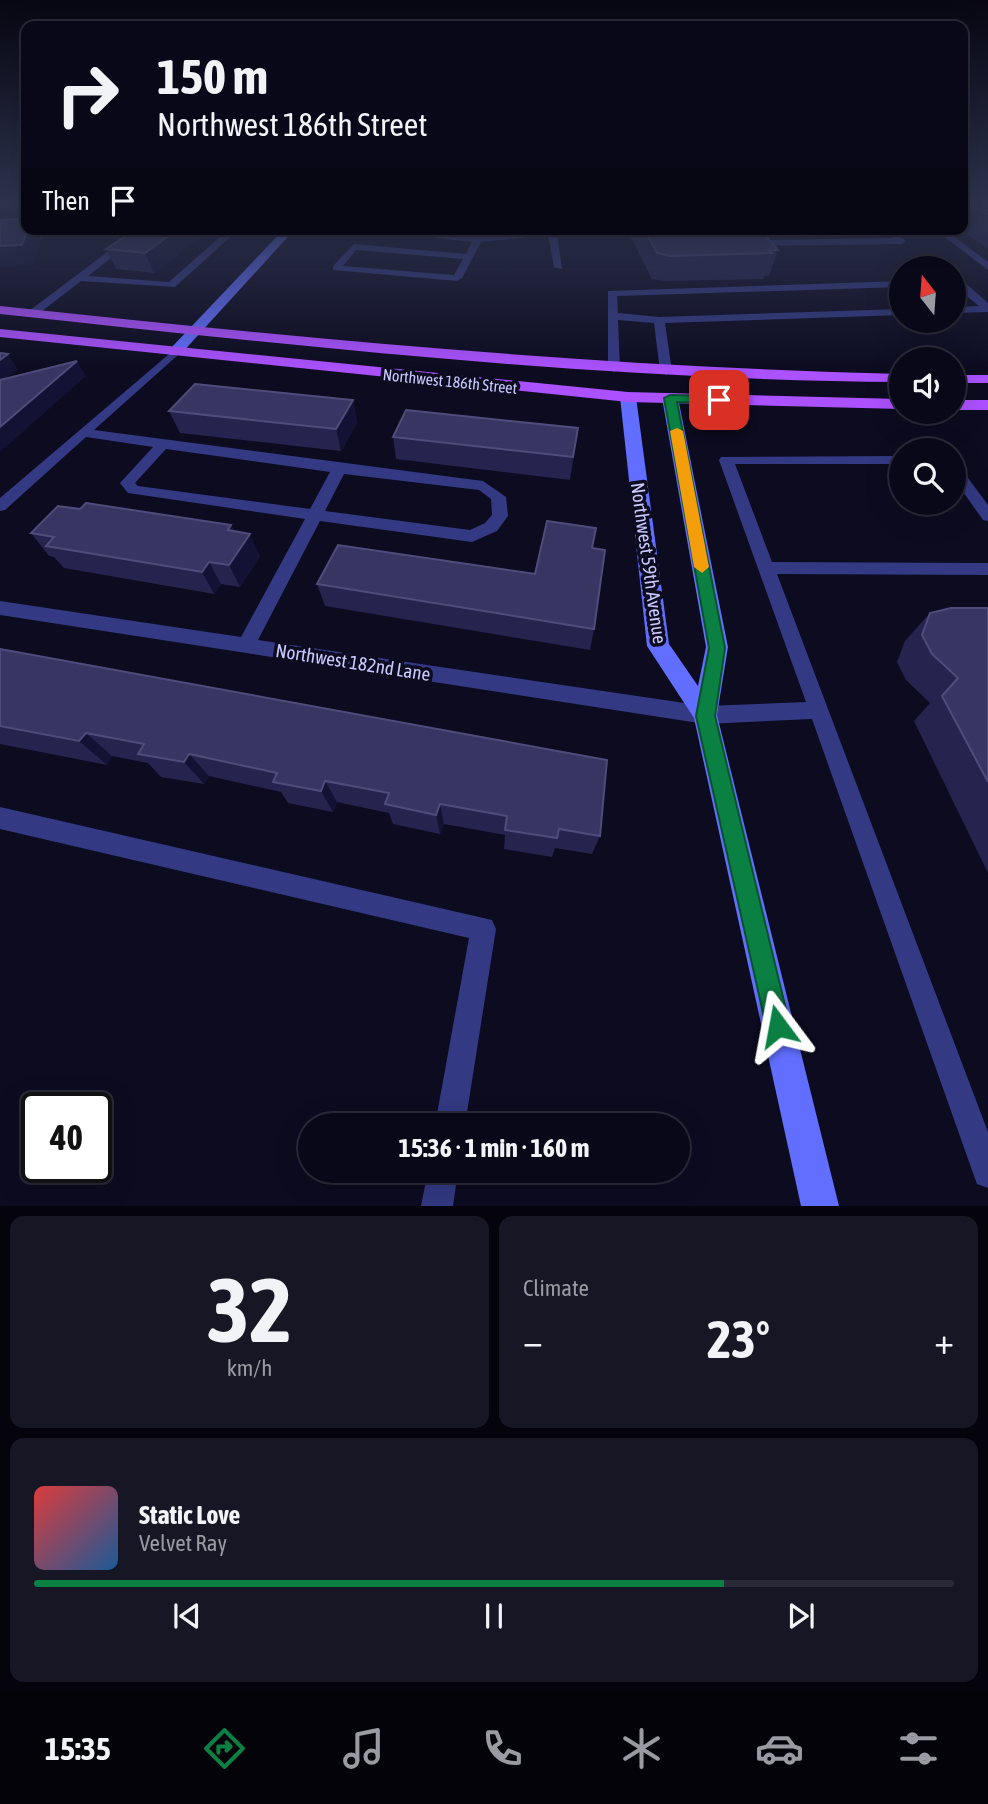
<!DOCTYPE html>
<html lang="en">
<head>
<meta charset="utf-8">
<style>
	body { margin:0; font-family:"Asap Condensed",sans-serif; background:#171625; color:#f1f3f6; height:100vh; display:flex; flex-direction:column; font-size:26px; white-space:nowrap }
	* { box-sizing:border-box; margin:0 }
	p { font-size:23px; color:#999aa2 }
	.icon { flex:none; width:38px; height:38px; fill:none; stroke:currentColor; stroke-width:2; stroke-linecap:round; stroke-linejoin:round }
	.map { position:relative; height:1206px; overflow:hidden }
	.panel { display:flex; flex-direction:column; gap:10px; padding:10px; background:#05040d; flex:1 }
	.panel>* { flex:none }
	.guide { position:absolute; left:21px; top:21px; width:947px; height:214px; border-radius:14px; box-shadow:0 7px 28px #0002,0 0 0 2px #292937; background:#090818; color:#f1f3f6; overflow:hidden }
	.needle { width:46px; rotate:343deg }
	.controls { position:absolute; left:889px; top:256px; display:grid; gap:14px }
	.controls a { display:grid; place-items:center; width:77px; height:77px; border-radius:50%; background:#090818; box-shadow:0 7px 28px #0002,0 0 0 2px #292937; font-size:35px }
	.speed { position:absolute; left:21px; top:1092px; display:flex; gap:14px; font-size:35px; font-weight:700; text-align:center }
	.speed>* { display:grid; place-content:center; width:91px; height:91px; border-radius:50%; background:#090818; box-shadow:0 7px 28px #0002,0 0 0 2px #292937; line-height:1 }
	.speed .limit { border:4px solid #111; border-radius:10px; background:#fff; color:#111 }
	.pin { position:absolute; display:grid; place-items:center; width:60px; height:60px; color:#fff; margin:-30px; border-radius:14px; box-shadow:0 4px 10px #0006 }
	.me { position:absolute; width:77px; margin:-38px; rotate:347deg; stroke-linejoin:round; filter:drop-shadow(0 0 5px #0008) }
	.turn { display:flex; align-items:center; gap:24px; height:147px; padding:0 21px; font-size:32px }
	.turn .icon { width:91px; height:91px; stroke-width:2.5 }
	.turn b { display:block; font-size:49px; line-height:60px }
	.then { display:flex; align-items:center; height:66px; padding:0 21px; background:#0003; gap:14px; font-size:26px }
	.big { font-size:52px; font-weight:700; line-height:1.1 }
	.panel .card { flex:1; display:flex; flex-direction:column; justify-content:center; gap:10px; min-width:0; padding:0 24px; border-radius:14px; background:#171625 }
	.panel .dial { align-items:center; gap:0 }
	.dial b { font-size:91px; line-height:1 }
	.song { display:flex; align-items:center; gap:21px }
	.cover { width:84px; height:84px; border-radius:10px; background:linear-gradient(135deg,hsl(0 70% 55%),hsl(210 70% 35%)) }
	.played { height:7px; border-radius:4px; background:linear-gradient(90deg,#0b8043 75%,#292937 75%) }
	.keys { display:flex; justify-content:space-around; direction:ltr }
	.heat { display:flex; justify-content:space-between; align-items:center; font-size:38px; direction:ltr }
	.panel .tiles { flex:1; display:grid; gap:10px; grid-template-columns:1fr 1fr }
	.card:last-child { grid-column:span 2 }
	.trip { position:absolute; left:298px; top:1113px; width:392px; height:70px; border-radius:35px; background:#090818; box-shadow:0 7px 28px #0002,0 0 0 2px #292937; font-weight:700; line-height:70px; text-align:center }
	.tab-bar { display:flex; height:112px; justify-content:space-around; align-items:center; background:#04030a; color:#999aa2 }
	.tab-bar .icon { width:49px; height:49px }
	.tab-bar .active { color:#0b8043 }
	.tab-bar b { font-size:32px; color:#f1f3f6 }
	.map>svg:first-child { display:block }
</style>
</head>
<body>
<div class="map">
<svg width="988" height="1206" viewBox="0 0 988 1206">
	<rect width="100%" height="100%" fill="#0c0b20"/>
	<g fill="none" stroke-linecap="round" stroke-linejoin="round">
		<!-- lane -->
		<g fill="#333982" fill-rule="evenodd">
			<polygon points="42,229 76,229 0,239 0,233"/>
			<polygon points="138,229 148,229 88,276 169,282 229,229 239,229 175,287 81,281 37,315 29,315 29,311"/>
			<path d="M364,229C402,229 439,237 477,237C511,238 545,229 579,229L557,234L562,269L554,267L548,235L481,242L462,278L457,281L333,270V266L354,244L466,254L472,242ZM356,250L463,259L454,275L343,266Z"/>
			<polygon points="883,229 893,229 906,241 901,244 757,246 752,243 757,240 893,238"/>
			<polygon points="934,229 944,229 988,262 988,270"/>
			<polygon points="954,280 963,281 988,303 988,312 954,313 954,307 979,306 954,286"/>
			<polygon points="901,281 901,287 617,296 618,313 659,317 901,309 901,315 665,323 672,371 666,375 660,371 654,323 618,320 620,368 614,372 608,368 608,291"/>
			<path d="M175,349L179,350V354L94,430L483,481L506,497L508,516L505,520L497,531L472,542L320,521L258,640L705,706L806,702L719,460L721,457L901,456V464H735L772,562L988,563V575L777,574L988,1132V1188L977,1184L973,1173L812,719L705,724L0,615V601L241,637L305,519L128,493L120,483L153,447L86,437L5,510L0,511V498ZM166,449L330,472L310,509L138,486L135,483ZM344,474L479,490L491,499L492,515L485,523L470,530L325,511Z"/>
			<polygon points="954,464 959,466 988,505 988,521 983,520 954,479"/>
			<polygon points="0,807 492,920 496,929 465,1125 435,1125 469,938 0,829"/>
			<polygon points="428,1171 458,1171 453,1206 421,1206"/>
		</g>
		<!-- secondary -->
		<g fill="#616eff" fill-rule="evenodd">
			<polygon points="284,229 295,229 180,355 170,355 170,349"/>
			<polygon points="628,392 636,397 669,644 698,686 706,647 662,398 670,393 678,398 728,647 717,715 839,1206 801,1206 694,718 647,646 620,397"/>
		</g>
		<!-- primary -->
		<g fill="#ab51ff" fill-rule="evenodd">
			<path d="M0,306C300,338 599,367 901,374V382C600,380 299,346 0,314Z"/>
			<polygon points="0,329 628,392 901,399 901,409 628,402 0,337"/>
			<rect x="954" y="375" width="34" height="8"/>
			<rect x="954" y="400" width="34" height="10"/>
		</g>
	</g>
	<!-- wall -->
	<g fill="#26234f">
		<polygon points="981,210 988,210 988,249 968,235"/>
		<polygon points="136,229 210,229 154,273 116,269 106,249"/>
		<polygon points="629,229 760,229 778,250 769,276 764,276 763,279 665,281 652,279 628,232"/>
		<polygon points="353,400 357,423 341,451 180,433 169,411"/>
		<polygon points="393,437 575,451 570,480 396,459"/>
		<polygon points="231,525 234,531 260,556 240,587 221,584 214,594 64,568 54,557 49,556 31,533"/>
		<polygon points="592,548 594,629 590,650 325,606 317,584 535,574"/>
		<polygon points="988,608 988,873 914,721 930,703 906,680 897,662 905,641 930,613"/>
		<polygon points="0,649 600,836 592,854 555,848 552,857 504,849 505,835 444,824 440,834 393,824 389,813 337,802 333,812 288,803 281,792 209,776 204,784 161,777 148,763 112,756 107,765 0,744"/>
	</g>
	<!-- shaded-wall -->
	<g fill="#141234">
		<polygon points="28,229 40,229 43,236 33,264 0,267 0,246"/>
		<polygon points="178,229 210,229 154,273 145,253"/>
		<polygon points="8,354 18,369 0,383 0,360"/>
		<polygon points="77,361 86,376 0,452 0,427"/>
		<polygon points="353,400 357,423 341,451 336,429"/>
		<polygon points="578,428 575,451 570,480 573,457"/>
		<polygon points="231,525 241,547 250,534 260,556 240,587 229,565 228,530"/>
		<polygon points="209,562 221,584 214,594 202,572"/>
		<polygon points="86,733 112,756 107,765 79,741"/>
		<polygon points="189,754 209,776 204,784 184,762"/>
		<polygon points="325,781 337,802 333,812 321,791"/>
		<polygon points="440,804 444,824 440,834 436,815"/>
	</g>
	<!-- building -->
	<g fill="#383562" stroke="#4f4c7b" stroke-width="2">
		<polygon points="981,210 988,210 988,215"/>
		<polygon points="26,218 26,229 28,229 22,245 0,246 0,220"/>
		<polygon points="136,229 178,229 145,253 106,249"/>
		<polygon points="644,229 760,229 778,250 769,250 772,253 670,256 657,253"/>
		<polygon points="0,353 8,354 0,360"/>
		<polygon points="77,361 0,427 0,380"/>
		<polygon points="195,384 353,400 336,429 169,411"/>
		<polygon points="406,410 578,428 573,457 393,437"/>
		<polygon points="86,503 231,525 228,530 250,534 229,565 209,562 202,572 46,546 54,537 31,533 58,506 80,509"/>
		<polygon points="547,521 596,528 592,548 605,550 594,629 317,584 338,545 535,574"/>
		<polygon points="951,608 988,608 988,782 942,696 958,678 932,654 922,635 930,613"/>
		<polygon points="0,649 607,760 600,836 559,829 557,838 505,830 507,816 440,804 436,815 385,804 389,793 325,781 321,791 273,782 277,773 189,754 184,762 138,754 144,744 86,733 79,741 0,726"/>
	</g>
	<!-- sky -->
	<linearGradient id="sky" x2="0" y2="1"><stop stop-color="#070612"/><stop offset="0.55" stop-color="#2e344e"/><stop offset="1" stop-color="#2e344e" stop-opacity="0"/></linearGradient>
	<rect width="988" height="371" fill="url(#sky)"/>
	<!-- route -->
	<polygon fill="#0b8043" stroke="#07532c" stroke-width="2" points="670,395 719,396 725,400 719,403 677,402 725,648 715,716 790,1026 787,1035 778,1038 769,1035 766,1026 696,716 709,648 664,398"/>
	<!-- slow -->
	<polygon fill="#f59e0b" points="677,428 683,431 709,567 702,573 694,567 670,431"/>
	<g text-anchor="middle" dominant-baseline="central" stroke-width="7" stroke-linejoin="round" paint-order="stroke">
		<!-- far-street labels -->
		<g font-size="16" fill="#cacaff" stroke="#0c0b20">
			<text transform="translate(450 381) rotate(6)">Northwest 186th Street</text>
		</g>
		<!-- street labels -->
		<g font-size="19" fill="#cacaff" stroke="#0c0b20">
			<text transform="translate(649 563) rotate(82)">Northwest 59th Avenue</text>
			<text transform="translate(353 662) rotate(9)">Northwest 182nd Lane</text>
		</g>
	</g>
</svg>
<div class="controls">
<a><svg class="needle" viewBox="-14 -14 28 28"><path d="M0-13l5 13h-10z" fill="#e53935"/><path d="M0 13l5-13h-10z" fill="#999aa2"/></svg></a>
<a><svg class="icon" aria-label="sound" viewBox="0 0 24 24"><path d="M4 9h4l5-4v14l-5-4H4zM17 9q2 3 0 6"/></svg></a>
<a><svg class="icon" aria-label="search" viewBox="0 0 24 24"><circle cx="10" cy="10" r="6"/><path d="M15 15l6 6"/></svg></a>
</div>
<div class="speed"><div class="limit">40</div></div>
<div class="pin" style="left:719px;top:400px;background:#d93025"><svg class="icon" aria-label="arrive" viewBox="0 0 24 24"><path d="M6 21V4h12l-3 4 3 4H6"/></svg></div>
<svg class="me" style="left:778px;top:1026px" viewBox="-20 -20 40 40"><path d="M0-17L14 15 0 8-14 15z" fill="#0b8043" stroke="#fff" stroke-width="4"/></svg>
<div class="trip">15:36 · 1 min · 160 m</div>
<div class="guide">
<div class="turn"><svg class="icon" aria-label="right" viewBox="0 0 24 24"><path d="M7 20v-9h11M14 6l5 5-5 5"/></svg><div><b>150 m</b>Northwest 186th Street</div></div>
<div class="then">Then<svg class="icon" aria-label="arrive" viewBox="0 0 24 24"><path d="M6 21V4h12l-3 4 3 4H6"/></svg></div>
</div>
</div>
<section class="panel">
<div class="tiles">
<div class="card dial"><b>32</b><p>km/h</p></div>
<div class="card"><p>Climate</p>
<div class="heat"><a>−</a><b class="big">23°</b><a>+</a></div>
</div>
<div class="card">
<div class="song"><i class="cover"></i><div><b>Static Love</b><p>Velvet Ray</p></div></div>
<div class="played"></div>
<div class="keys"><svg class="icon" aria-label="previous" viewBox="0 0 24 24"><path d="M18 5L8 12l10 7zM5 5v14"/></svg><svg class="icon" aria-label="pause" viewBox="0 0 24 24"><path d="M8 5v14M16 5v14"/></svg><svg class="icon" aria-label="next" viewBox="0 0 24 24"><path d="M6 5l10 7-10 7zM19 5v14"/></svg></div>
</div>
</div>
</section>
<nav class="tab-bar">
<b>15:35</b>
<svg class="icon active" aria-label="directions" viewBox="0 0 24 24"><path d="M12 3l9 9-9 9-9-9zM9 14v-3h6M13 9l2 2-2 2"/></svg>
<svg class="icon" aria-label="music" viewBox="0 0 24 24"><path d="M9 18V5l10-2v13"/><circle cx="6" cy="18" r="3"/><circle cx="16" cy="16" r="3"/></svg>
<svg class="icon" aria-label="phone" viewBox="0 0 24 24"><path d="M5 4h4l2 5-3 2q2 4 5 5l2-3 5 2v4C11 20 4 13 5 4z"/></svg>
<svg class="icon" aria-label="climate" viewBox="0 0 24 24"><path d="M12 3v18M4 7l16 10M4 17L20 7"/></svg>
<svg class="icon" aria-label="car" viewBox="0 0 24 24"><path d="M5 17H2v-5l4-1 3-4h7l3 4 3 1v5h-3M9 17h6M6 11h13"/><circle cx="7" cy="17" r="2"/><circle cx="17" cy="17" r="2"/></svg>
<svg class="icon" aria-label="filters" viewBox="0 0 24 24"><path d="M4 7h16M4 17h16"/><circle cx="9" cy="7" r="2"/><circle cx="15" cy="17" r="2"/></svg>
</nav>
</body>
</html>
